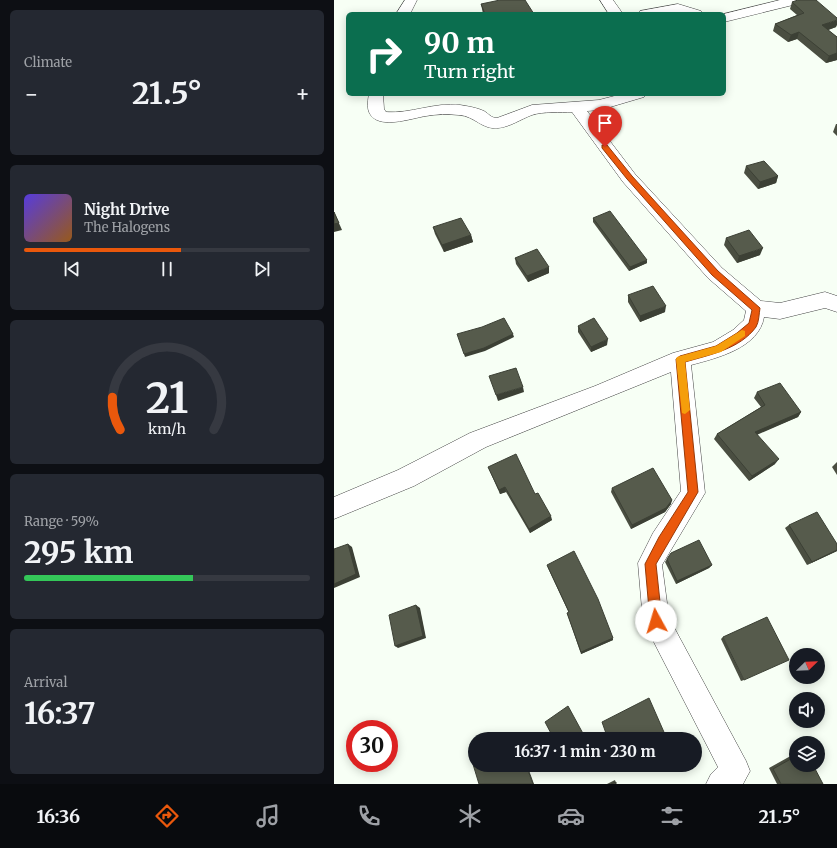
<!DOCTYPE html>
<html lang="en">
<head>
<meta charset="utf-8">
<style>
	body { margin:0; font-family:Merriweather,serif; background:#242831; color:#f1f3f6; height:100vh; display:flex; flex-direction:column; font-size:15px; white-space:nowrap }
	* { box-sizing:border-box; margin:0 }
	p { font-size:13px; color:#9ea1a6 }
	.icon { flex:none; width:22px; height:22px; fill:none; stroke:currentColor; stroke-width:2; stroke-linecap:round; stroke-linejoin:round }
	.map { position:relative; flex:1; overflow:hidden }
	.panel { display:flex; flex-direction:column; gap:10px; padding:10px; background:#0d0f14; width:334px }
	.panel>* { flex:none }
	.banner { position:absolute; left:12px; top:12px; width:380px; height:84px; border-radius:6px; box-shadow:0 2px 10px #0003; background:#0b6e4f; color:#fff; overflow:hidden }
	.needle { width:26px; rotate:67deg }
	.buttons { position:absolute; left:455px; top:648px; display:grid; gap:8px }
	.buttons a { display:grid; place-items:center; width:36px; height:36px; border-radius:50%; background:#171b24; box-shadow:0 2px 10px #0003; font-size:20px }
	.speed { position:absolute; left:12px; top:720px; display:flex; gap:8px; font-size:20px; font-weight:700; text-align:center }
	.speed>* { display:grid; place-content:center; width:52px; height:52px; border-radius:50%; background:#171b24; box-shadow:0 2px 10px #0003; line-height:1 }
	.speed .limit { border:6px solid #d22; background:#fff; color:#111 }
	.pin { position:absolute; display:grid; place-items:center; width:34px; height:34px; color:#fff; margin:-41px -17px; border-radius:50% 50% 50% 0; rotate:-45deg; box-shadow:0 0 4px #0007 }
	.pin .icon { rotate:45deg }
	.me { position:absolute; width:44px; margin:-22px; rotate:354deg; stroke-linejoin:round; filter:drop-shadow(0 0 3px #0008) }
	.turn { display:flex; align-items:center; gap:14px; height:84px; padding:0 12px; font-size:18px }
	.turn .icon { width:52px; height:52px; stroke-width:2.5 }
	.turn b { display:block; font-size:28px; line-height:34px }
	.big { font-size:30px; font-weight:700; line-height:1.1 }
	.panel .widget { flex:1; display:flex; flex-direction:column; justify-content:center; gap:6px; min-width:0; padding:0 14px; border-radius:6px; background:#242831 }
	.panel .dial { align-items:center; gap:0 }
	.dial svg { height:104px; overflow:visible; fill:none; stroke:#363941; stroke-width:7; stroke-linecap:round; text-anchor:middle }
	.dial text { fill:#f1f3f6; stroke:none }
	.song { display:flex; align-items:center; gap:12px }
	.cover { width:48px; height:48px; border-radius:6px; background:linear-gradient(135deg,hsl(250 70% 55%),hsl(30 70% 35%)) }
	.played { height:4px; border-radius:2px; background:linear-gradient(90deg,#ea580c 55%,#363941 55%) }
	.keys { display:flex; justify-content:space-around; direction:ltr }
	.heat { display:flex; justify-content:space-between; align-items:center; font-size:22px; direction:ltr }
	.charge { height:6px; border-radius:3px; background:linear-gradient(90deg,#34c759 59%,#363941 0) }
	.trip { position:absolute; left:134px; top:732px; width:234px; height:40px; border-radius:20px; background:#171b24; box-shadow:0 2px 10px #0003; font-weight:700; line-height:40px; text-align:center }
	.menu { display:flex; height:64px; justify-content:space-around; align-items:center; background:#090b0e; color:#9ea1a6 }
	.menu .icon { width:28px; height:28px }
	.menu .active { color:#ea580c }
	.menu b { font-size:18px; color:#f1f3f6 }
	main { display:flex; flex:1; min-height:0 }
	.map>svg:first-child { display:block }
</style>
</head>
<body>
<main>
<section class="panel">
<div class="widget"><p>Climate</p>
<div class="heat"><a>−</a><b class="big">21.5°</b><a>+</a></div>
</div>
<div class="widget">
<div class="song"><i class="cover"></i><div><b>Night Drive</b><p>The Halogens</p></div></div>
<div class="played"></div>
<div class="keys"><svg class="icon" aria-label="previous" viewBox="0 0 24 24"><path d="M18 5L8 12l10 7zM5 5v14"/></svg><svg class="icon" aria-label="pause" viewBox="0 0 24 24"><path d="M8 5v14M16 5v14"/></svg><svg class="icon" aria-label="next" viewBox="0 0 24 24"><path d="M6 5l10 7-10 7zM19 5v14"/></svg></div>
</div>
<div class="widget dial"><svg viewBox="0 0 100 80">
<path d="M14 69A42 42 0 1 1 86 69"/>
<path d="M14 69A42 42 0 0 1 8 44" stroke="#ea580c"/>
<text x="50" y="56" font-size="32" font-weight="700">21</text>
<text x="50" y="72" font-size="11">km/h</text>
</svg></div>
<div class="widget"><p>Range · 59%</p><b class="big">295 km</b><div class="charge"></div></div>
<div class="widget"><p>Arrival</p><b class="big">16:37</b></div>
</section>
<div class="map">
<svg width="503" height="784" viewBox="0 0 503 784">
	<rect width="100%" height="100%" fill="#f7fff5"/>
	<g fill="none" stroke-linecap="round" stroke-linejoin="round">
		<!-- minor casing -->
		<g stroke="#444" stroke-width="1">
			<g id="minor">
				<polygon points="71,0 83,0 76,14 62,14"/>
				<polygon points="266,0 279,0 289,14 275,14"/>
				<polygon points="446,0 468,0 467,3 390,22 390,14"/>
				<polygon points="344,4 367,11 369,14 349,14 343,12 304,14 306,11"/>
				<path d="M35,94H49L50,109L52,112C77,114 100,102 126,105C133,106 144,108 150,111C155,114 157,118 163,118L198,105L265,100L288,94H312L310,97L266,110L253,111L301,174L388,268L427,301L446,303L491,292L503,296V312L491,308L446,319L430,317C425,348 383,358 357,365L371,493L328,565L335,618L412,761L416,771L409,784H372L377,774L384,767L309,621L304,563L319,533L347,491L337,372L152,447L80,486L0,519V497L64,470L136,433L261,386L339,353L379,342L399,330L410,320L412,311L374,278L289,182L238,112C226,113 210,111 198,115C187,119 176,127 164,128C148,130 141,116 125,115C115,114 102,114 92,116C78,118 43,131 35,112C33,107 34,99 35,94Z"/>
			</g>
		</g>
		<!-- minor -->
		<use href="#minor" fill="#fff" fill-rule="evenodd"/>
	</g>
	<!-- wall -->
	<g fill="#4a4e41">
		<polygon points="458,2 502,27 494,30 503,37 503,60 492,63 463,39 454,42 439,31 441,24 463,15 456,9"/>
		<polygon points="147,4 200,14 149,14"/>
		<polygon points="502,124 503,124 503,136 499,132"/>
		<polygon points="412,166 444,176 442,183 424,189 410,173"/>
		<polygon points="259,218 313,263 295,271 259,222"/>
		<polygon points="99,227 137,235 139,242 110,252 101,234"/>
		<polygon points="392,238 426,255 403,263 390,245"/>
		<polygon points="181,258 215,273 194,282 182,264"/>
		<polygon points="294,295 331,312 306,322 294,302"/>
		<polygon points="244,326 273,345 257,352 244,332"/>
		<polygon points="423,392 467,412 464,417 423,434 441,464 415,481 380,439 383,434 427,407 420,398"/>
		<polygon points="503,462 503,475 498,467"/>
		<polygon points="154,467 201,494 218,520 196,533 172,492 166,494"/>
		<polygon points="278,488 337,504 331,512 297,529 277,492"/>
		<polygon points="455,525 503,544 503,551 473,565 451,528"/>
		<polygon points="333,559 378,565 375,568 342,584 331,562"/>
		<polygon points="213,565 279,640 247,654 234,616 233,613 235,613 214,568"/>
		<polygon points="389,637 410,680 407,681 387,639"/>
		<polygon points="462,753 462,765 489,784 443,784 435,768"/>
		<polygon points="281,780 282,784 273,784"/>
	</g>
	<!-- shaded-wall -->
	<g fill="#3c4035">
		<polygon points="503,20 503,25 502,27 486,33 488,25"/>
		<polygon points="465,32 463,39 454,42 457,35"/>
		<polygon points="503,53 503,60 492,63 495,56"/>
		<polygon points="444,176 442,183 424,189 426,182"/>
		<polygon points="0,212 8,230 0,232"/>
		<polygon points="137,235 139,242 110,252 108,245"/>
		<polygon points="429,248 426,255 403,263 405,256"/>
		<polygon points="313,260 313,263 295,271 296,267"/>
		<polygon points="215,267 215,273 194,282 193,276"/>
		<polygon points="332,306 331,312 306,322 306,316"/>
		<polygon points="179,334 180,337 151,351 131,357 130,354"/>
		<polygon points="274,339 273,345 257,352 257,347"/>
		<polygon points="189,387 190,392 164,401 162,395"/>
		<polygon points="467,412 464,417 418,437 421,432"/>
		<polygon points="445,459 441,464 415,481 418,476"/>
		<polygon points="171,487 172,492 166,494 165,490"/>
		<polygon points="338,500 337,504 331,512 297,529 298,525"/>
		<polygon points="217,516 218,520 196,533 195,529"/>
		<polygon points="14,544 18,547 26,577 0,588 0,584"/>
		<polygon points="503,550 503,551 501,552 473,565 478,562"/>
		<polygon points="378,565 375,568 342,584 343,581"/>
		<polygon points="82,605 86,608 92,638 64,648 61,646"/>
		<polygon points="279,638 279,640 247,654 247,652"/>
		<polygon points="192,765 193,765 200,784 199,784"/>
	</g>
	<!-- building -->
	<g fill="#565b4c" stroke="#3c4035">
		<polygon points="166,0 191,0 200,14 151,14 147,4"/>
		<polygon points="464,0 482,0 503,18 503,20 488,25 503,37 503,53 495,56 465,32 457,35 441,24 470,13 458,2"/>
		<polygon points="430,161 444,176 426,182 412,166"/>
		<polygon points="276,211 313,260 296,267 259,218"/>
		<polygon points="0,212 5,223 0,224"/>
		<polygon points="127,218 137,235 108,245 99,227"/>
		<polygon points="415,230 429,248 405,256 392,238"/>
		<polygon points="203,249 215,267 193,276 181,258"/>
		<polygon points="319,286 332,306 306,316 294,295"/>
		<polygon points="170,318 179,334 150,348 130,354 123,334 148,327"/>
		<polygon points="260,318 274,339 257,347 244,326"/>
		<polygon points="182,368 189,387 162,395 155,376"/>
		<polygon points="446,383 467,412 421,432 445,459 418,476 383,434 431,405 423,392"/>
		<polygon points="182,454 201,494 204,493 217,516 195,529 171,487 165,490 154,467"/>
		<polygon points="319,468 338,500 332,508 298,525 278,488"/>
		<polygon points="483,512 503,544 503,550 478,562 455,525"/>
		<polygon points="365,540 378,565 343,581 333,559 337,553"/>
		<polygon points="14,544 22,574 0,584 0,549"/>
		<polygon points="240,551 264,599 279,638 247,652 233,613 235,612 213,565"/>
		<polygon points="82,605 89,636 61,646 55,615"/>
		<polygon points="433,617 455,660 410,680 389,637"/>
		<polygon points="315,698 333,739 274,739 268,722"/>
		<polygon points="234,706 252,739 220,739 211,722"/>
		<polygon points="462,756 462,765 479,765 489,784 447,784 439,769"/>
		<polygon points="141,759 141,765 192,765 199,784 145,784 138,761"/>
		<polygon points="285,765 293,765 286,769"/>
		<polygon points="282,782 282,784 277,784"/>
	</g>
	<!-- route -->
	<path fill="#ea580c" stroke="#983908" d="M268,145H273L298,176L384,271L426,308C425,314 425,322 422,327C406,349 375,355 351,362L364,492L322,564L328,621L326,625L322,627L318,625L316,621L311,564L325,537L354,492L342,359L346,356L382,346L403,333L415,323L418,310L378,275L293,179L268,148Z"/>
	<!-- slow -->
	<polygon fill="#f59e0b" points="408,330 411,331 411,336 387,352 351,362 356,410 351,414 348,413 342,359 343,357 382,346"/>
</svg>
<div class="buttons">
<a><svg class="needle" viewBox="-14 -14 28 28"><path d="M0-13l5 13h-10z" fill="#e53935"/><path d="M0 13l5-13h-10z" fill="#9ea1a6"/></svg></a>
<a><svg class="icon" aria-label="sound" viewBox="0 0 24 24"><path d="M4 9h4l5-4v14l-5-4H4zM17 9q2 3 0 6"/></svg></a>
<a><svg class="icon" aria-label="layers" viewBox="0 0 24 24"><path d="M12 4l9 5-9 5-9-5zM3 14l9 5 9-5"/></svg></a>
</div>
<div class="speed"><div class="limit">30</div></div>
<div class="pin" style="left:271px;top:147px;background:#d93025"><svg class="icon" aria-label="arrive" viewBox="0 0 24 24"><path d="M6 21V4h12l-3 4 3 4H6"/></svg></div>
<svg class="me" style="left:322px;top:621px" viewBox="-20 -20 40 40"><circle r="19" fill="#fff"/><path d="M0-13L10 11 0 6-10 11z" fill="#ea580c"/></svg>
<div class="trip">16:37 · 1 min · 230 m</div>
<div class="banner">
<div class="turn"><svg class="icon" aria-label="right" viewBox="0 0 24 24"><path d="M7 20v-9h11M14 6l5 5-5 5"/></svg><div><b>90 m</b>Turn right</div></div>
</div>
</div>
</main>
<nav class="menu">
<b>16:36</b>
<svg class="icon active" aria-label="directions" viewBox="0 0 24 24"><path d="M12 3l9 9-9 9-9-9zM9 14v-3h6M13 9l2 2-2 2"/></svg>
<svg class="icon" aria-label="music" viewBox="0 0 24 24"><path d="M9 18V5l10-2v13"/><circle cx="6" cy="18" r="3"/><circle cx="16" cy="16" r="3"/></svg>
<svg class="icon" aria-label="phone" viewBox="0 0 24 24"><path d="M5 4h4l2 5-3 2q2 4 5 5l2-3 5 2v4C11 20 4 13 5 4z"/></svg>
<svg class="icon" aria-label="climate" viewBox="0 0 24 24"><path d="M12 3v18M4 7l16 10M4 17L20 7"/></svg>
<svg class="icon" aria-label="car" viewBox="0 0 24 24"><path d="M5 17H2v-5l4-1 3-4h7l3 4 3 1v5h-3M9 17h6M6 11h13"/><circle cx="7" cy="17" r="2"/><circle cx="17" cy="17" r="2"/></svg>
<svg class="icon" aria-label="filters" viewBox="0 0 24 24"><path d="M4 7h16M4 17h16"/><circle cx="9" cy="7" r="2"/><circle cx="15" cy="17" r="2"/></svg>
<b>21.5°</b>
</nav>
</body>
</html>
